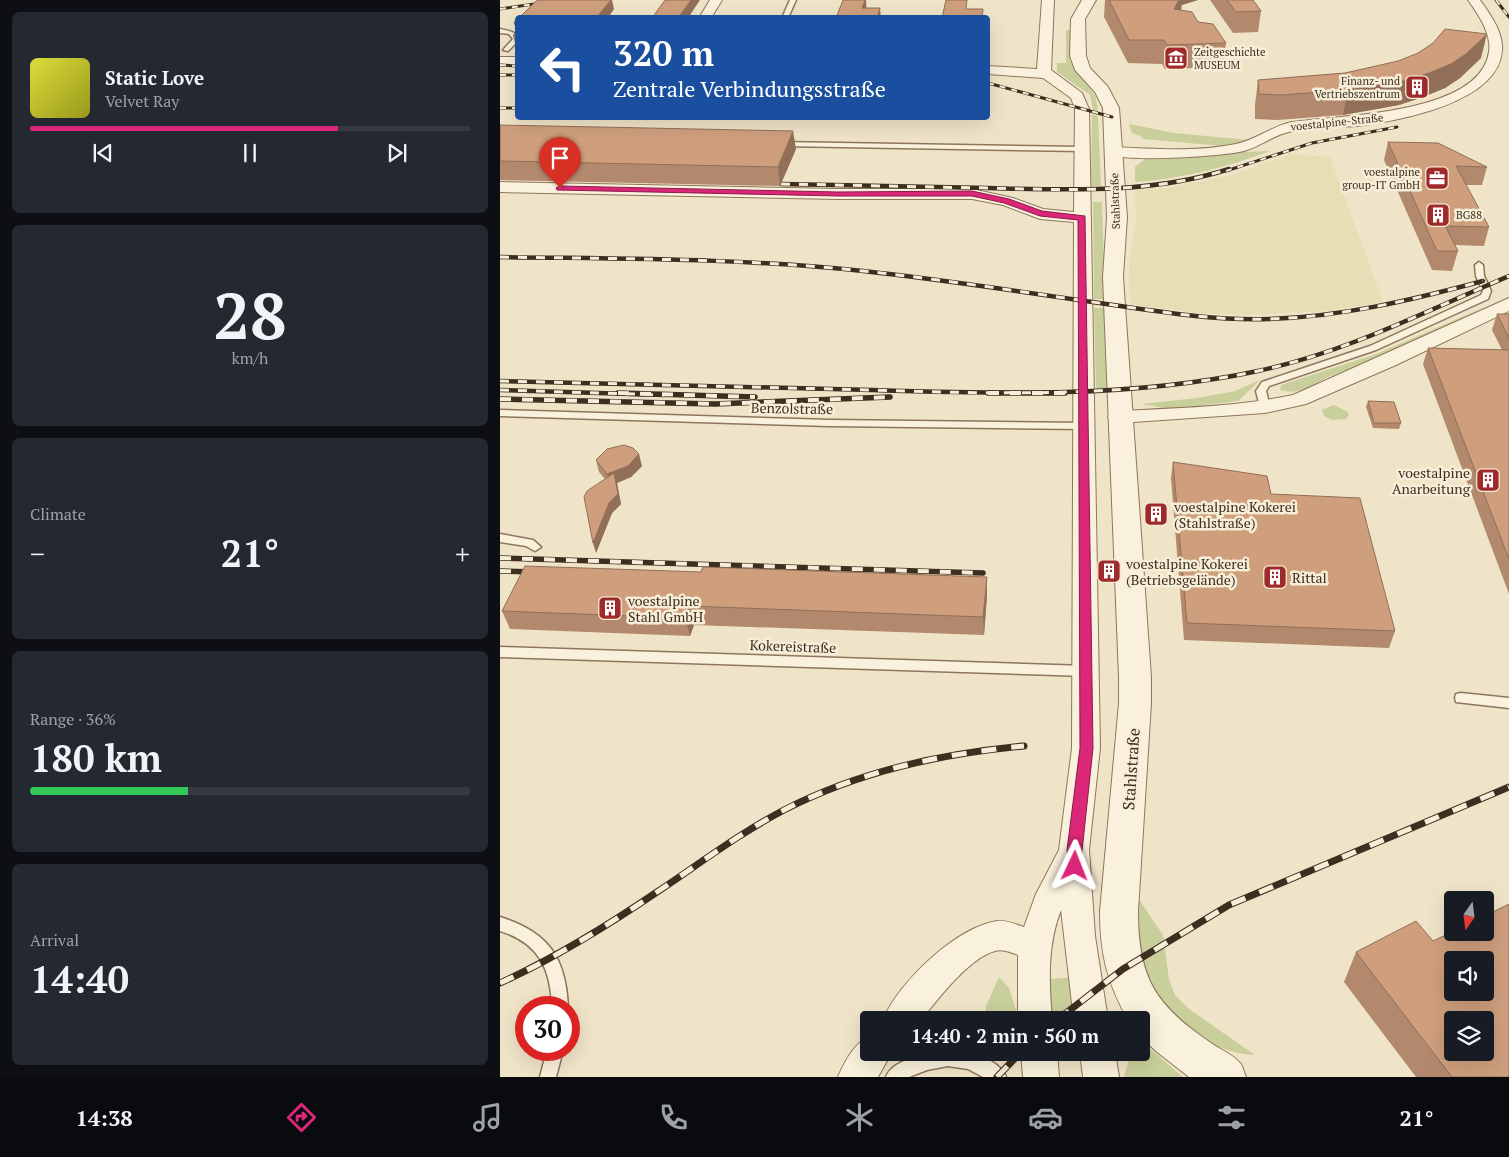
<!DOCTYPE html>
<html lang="en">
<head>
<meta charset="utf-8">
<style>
	body { margin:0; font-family:"PT Serif",serif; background:#242831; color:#f1f3f6; height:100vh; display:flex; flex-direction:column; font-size:19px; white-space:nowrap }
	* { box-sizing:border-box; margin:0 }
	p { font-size:16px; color:#9ea1a6 }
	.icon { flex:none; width:28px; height:28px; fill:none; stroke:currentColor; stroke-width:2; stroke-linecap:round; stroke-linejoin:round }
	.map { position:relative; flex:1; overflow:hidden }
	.side { display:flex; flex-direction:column; gap:12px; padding:12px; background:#0d0f14; width:500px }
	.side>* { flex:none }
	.top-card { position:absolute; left:15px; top:15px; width:475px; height:105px; border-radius:5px; box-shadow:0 5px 20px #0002; background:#1a4fa0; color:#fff; overflow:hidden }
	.needle { width:32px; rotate:194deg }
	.fabs { position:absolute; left:944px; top:891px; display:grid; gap:10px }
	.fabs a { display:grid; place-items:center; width:50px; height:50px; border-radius:5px; background:#171b24; box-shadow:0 5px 20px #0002; font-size:25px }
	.speed { position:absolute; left:15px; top:996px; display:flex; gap:10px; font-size:25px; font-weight:700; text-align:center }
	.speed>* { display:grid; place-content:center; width:65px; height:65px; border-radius:50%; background:#171b24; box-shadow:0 5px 20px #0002; line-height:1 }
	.speed .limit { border:8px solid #d22; background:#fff; color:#111 }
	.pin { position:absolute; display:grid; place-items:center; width:42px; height:42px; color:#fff; margin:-51px -21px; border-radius:50% 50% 50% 0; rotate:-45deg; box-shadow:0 0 5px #0007 }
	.pin .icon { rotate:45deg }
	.me { position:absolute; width:55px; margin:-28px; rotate:2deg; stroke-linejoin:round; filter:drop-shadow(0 0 4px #0008) }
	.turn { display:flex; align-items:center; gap:18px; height:105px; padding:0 15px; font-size:22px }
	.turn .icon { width:65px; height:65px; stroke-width:2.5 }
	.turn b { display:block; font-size:35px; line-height:42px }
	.big { font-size:38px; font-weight:700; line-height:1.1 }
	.side .widget { flex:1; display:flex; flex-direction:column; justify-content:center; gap:8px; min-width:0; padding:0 18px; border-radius:8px; background:#242831 }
	.side .dial { align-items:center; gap:0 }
	.dial b { font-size:65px; line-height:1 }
	.song { display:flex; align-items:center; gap:15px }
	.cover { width:60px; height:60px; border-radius:8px; background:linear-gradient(135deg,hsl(60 70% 55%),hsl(60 70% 35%)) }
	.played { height:5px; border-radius:2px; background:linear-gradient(90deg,#db2777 70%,#363941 70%) }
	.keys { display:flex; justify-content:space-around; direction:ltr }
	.heat { display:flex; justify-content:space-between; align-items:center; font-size:28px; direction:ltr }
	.charge { height:8px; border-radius:4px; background:linear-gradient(90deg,#34c759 36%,#363941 0) }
	.trip { position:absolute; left:360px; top:1011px; width:290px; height:50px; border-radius:5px; background:#171b24; box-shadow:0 5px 20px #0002; font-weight:700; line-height:50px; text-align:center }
	.tabs { display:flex; height:80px; justify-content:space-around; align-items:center; background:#090b0e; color:#9ea1a6 }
	.tabs .icon { width:35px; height:35px }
	.tabs .on { color:#db2777 }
	.tabs b { font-size:22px; color:#f1f3f6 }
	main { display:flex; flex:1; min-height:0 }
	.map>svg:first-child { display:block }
</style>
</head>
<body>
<main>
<section class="side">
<div class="widget">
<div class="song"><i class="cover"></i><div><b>Static Love</b><p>Velvet Ray</p></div></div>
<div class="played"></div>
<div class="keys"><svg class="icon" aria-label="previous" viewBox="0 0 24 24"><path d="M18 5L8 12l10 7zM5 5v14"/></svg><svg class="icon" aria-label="pause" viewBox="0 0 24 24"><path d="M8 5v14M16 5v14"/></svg><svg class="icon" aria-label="next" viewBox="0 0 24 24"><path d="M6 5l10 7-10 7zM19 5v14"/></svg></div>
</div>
<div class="widget dial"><b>28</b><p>km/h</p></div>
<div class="widget"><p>Climate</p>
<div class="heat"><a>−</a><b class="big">21°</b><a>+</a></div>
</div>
<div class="widget"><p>Range · 36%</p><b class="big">180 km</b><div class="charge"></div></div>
<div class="widget"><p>Arrival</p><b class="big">14:40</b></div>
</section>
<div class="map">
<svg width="1009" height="1077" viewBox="0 0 1009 1077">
	<rect width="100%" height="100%" fill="#f0e4c8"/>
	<!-- farmland -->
	<polygon fill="#e6deb5" points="790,154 830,157 883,302 826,311 748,315 698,313 630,304 629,265 636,223 635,190 667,188 732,175"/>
	<!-- green -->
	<g fill="#c9cf9b">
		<polygon points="566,30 570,30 570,61 596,97 598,111 593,110 590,95 557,72 557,63 566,63"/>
		<polygon points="592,114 598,116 601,186 591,186"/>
		<polygon points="629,124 674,133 749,140 723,146 642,139 643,137 632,133"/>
		<path d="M771,151C726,167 682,179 635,182V167L644,160L643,158L649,156Z"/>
		<polygon points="593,202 602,202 605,299 594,299"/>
		<polygon points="992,304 880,357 828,377 806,389 793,392 780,390 781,385 787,383 876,354"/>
		<polygon points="594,308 606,308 609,388 596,388"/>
		<polygon points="760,380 738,401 670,409 641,404 697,398 735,391"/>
		<polygon points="834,405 848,412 849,415 846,419 832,420 824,416 822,410"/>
		<path d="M638,898L663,935L669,979L675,995L689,1009L755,1055C704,1053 654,1008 641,959C636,939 637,919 638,898Z"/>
		<polygon points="499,977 509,988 519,1020 485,1020 486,1006"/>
		<polygon points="575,977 582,1020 543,1020 538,980"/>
		<polygon points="641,1041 683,1077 624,1077 631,1053 641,1052"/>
	</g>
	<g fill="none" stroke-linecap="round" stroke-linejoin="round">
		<!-- service casing -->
		<g stroke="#8d765c" stroke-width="3">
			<g id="service">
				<polygon points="290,0 296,0 288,18 282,18"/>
				<path d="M0,29C8,31 18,31 18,41L8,51L3,50L13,39L9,34L0,33Z"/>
				<polygon points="279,142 582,147 586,149 582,151 282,146 278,144"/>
				<polygon points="979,262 983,265 984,276 991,291 988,299 876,350 769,386 766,391 770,407 765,410 760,407 756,391 762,382 870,346 981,295 983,291 976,276 975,265"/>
				<polygon points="0,410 329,420 583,423 588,426 583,429 329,426 0,416"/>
				<polygon points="0,534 33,540 41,547 35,551 26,546 0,542"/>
				<polygon points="0,647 586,666 590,668 592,671 590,674 586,676 0,657"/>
				<polygon points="961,693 1009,698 1009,708 956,702 955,698 956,694"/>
				<path d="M0,917C48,932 66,957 68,1008H52C51,969 39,943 0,931Z"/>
				<polygon points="47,1050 63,1050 56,1077 40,1077"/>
				<path d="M429,1052C442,1052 456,1051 468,1052C481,1054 502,1065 506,1077H483L468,1069L448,1066L427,1070L409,1077H386C392,1062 415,1057 429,1052Z"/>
			</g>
		</g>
		<!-- minor casing -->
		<g stroke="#8d765c" stroke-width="2">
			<g id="minor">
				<polygon points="210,0 222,0 211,18 199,18"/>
				<path d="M542,0H554L551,70L582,93L589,109L600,748L589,850L595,936L608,1020H574L561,910C547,945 549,983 552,1020H518V955C510,952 503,949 495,951C469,958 438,999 421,1020H383C399,982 455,928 497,921C506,920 515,924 524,927L536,894L559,850L572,748L574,222L540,219L503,205L472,199H338L0,192V182L338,189H472L513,198L543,209L574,212L575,109L571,98L543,78L488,74V66L537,69Z"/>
				<path d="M968,0H980C990,14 1004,33 1002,51C998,103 898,121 857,126C834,128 808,126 785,133C771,137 759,147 744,151C726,156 615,164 606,152L614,147C654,149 696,152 736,144C756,140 772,126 792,122C839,115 980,115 989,52C992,34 978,14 968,0Z"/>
				<rect x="0" y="57" width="18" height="8"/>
				<path d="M1009,298V311L896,365L806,404L765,413L619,423L612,421L608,417L612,413L619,411C677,408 736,407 793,395Z"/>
				<path d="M369,1037V1052H392L378,1077H338C344,1063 354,1043 369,1037Z"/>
				<polygon points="521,1052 557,1052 559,1077 523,1077"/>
				<polygon points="580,1052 615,1052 619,1077 583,1077"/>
			</g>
		</g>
		<!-- tertiary casing -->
		<g stroke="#8d765c" stroke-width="2">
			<path id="tertiary" d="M582,0H596L585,19L586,56L590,68L608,87L619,108L627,217L623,277L651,677V703L638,911C638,976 654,1004 708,1041C717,1048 733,1054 740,1063C743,1066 744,1073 746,1077H689L657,1052L641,1037V1020H628C607,982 600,954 600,911L619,703V677L603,277L607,217L603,108L595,92L575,70L570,56L571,19Z"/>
		</g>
		<!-- service -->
		<use href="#service" fill="#faf1dc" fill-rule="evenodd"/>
		<!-- minor -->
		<use href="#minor" fill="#faf1dc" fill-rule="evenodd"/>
		<!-- tertiary -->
		<use href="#tertiary" fill="#faf1dc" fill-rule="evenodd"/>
		<!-- rail-far3 casing -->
		<g stroke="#3d2e20" stroke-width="3">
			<g id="rail-far3">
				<polyline points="996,0 1009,17"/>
				<polyline points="0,9 62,0"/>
				<polyline points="0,65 18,66"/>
				<polyline points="0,75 18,75"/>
				<polyline points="488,83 612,117"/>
				<polyline points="0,108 18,108"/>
				<polyline points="726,171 812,143 897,127"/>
			</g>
		</g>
		<!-- rail-far2 casing -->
		<g stroke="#3d2e20" stroke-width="4.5">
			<g id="rail-far2">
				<path d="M281,184C350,185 420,187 489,188C569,190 652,194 729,169"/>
				<path d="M0,257C121,259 242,258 363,271C437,279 511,290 585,301C645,309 706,321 768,319C841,317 912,300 983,281"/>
				<path d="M0,381C124,384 248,387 372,390C502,394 630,398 758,371C847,352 926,311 1009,276"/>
				<polyline points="0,390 164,395"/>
			</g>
		</g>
		<!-- rail-far1 casing -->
		<g stroke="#3d2e20" stroke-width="5.5">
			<g id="rail-far1">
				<polyline points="118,393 255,397"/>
				<polyline points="488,393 565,393"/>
				<polyline points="0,399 215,404 390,397"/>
				<polyline points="0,558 483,573"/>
				<polyline points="0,571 35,572"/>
			</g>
		</g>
		<!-- rail casing -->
		<g stroke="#3d2e20" stroke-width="7">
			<g id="rail">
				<path d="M0,983C55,958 107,926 157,892C199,864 240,833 284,810C360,771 440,754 524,746"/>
				<polyline points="557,1020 623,969 729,905 1009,787"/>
				<polyline points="497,1077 521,1052"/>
			</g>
		</g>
		<!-- rail-far3 -->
		<use href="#rail-far3" stroke="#f7eed8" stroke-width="2" stroke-dasharray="6" stroke-linecap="butt"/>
		<!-- rail-far2 -->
		<use href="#rail-far2" stroke="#f7eed8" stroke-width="3" stroke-dasharray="9" stroke-linecap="butt"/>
		<!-- rail-far1 -->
		<use href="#rail-far1" stroke="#f7eed8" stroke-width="4" stroke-dasharray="11" stroke-linecap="butt"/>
		<!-- rail -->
		<use href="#rail" stroke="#f7eed8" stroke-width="5" stroke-dasharray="15" stroke-linecap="butt"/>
	</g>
	<!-- wall -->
	<g fill="#b2896c">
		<polygon points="605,0 698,0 681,5 681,10 726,43 723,67 665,69 662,64 628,63 604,17"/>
		<polygon points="710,0 753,0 761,11 758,32 733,33"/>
		<polygon points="18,19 18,47 16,47 13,36 16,30 14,22"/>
		<polygon points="981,58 960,78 945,88 923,97 899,105 843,115 778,120 755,119 755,105 758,80 845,73"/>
		<polygon points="0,125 296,149 280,186 0,180"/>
		<polygon points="888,142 987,167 982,185 966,185 989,227 984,246 955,245 958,251 952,271 932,270 884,160"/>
		<polygon points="997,314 1009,314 1009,594 923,364 928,348 1002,350 992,330"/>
		<polygon points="868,401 901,423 899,429 873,428 866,407"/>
		<polygon points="96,460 142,466 131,477 117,483 121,504 112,513 96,553 105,479 99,472"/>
		<polygon points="673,462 771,494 895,631 889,648 684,640 671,478"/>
		<polygon points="487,595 484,635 194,625 190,636 10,629 2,611"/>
		<polygon points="856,952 1009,1077 916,1077 844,982"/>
	</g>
	<!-- shaded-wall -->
	<g fill="#916f58">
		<polygon points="111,0 112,0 114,9 108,18 96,18"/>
		<polygon points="191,0 200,0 188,18 178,18"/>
		<polygon points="365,0 366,0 367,18 362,8"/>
		<polygon points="679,0 682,0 681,14 674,9"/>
		<polygon points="682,0 698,0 682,5"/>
		<polygon points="380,8 381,18 377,18"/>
		<polygon points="987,34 981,58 960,78 945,88 923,97 899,105 843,115 848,90"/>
		<polygon points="293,131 296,149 280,186 278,167"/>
		<polygon points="139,454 142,466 131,477 117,483 121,504 112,513 96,553 93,543 110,485 107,474"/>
		<polygon points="487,577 487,595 484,635 483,617"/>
		<polygon points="189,606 194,625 190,636 185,618"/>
	</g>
	<!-- building -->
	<g fill="#cf9f7d" stroke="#916f58" fill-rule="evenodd">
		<polygon points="37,0 111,0 96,18 19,18"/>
		<polygon points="165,0 191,0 178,18 152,18"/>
		<polygon points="343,0 365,0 362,8 380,8 377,18 336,18"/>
		<polygon points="446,0 467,0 466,9 483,9 482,18 442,18"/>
		<polygon points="609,0 679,0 674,9 692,12 698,22 713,24 726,43 667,45 664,40 629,40"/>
		<polygon points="727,0 753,0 761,11 736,12"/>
		<polygon points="18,19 18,36 13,36 17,30 14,22"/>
		<polygon points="945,29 987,34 966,54 951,64 929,73 904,81 848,90 782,95 759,94 758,80 845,73 898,61 918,53 933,43"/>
		<polygon points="0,125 293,131 278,167 0,161"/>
		<polygon points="888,142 938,143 987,167 956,166 989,227 945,226 958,251 937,251"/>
		<polygon points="997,314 1009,314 1009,338"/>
		<polygon points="928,348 1009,350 1009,559"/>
		<polygon points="868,401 894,402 901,423 874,423"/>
		<polygon points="124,445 133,448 139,454 128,466 107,474 96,460 107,449"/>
		<polygon points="673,462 767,476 771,494 860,498 895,631 687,623"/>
		<polygon points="114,473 118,494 109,503 93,543 84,497 87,491"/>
		<polygon points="25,566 201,572 203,567 487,577 483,617 189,606 185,618 2,611"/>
		<path d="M1009,904V1077H952L856,952L916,921L933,941L952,932H985V916ZM952,960H985V992H952ZM952,1020H985V1052H952Z"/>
	</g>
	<!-- route -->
	<polygon fill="#db2777" stroke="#8e194d" points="60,186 338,192 472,191 509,199 542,211 585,216 593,748 580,870 575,872 570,870 567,850 580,748 578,220 540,216 504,203 472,196 338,196 57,190 56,188"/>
	<!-- icons -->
	<defs>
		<g id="museum-square" transform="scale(1.25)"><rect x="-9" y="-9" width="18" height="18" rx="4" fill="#9e2a2b" stroke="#f7eed8"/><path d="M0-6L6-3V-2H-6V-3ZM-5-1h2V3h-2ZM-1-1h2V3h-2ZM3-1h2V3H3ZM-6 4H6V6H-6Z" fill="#fff"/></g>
		<g id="building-square" transform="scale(1.25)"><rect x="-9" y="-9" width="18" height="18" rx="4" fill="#9e2a2b" stroke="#f7eed8"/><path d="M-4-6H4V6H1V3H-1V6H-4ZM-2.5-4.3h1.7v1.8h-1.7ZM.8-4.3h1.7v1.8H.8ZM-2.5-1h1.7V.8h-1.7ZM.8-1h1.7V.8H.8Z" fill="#fff"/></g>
		<g id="office-square" transform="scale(1.25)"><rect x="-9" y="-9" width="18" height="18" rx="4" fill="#9e2a2b" stroke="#f7eed8"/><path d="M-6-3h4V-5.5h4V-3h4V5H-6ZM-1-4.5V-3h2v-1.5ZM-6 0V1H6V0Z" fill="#fff"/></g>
	</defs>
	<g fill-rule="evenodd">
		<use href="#museum-square" x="676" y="58"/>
		<use href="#building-square" x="917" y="87"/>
		<use href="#office-square" x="937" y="178"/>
		<use href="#building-square" x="938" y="215"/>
		<use href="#building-square" x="988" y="480"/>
		<use href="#building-square" x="656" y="514"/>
		<use href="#building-square" x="609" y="571"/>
		<use href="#building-square" x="775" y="577"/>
		<use href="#building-square" x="110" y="608"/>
	</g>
	<g text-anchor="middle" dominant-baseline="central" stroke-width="5" stroke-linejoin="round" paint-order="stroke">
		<!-- far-poi labels -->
		<g font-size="11" fill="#3d2e20" stroke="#f7eed8" text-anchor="start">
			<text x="694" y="52">Zeitgeschichte<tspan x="694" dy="13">MUSEUM</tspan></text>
			<text x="900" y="81" text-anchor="end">Finanz- und<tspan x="900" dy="13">Vertriebszentrum</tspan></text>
			<text x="920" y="172" text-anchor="end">voestalpine<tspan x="920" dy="13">group-IT GmbH</tspan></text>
			<text x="956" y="215">BG88</text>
		</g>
		<!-- far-street labels -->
		<g font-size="11" fill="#3d2e20" stroke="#f7eed8">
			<text transform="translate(837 122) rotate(-6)">voestalpine-Straße</text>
			<text transform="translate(615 201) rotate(-92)">Stahlstraße</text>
		</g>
		<!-- street labels -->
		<g font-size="14" fill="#3d2e20" stroke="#f7eed8">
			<text transform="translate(292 408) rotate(1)">Benzolstraße</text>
			<text transform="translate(293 646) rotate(2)">Kokereistraße</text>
		</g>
		<!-- poi labels -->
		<g font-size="14" fill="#3d2e20" stroke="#f7eed8" text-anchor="start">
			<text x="970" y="472" text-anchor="end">voestalpine<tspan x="970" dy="16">Anarbeitung</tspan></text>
			<text x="674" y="506">voestalpine Kokerei<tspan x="674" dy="16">(Stahlstraße)</tspan></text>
			<text x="626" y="563">voestalpine Kokerei<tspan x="626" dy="16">(Betriebsgelände)</tspan></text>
			<text x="792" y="577">Rittal</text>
			<text x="128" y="600">voestalpine<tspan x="128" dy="16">Stahl GmbH</tspan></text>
		</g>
		<!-- near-street labels -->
		<g font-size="16" fill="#3d2e20" stroke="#f7eed8">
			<text transform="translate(631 769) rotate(-86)">Stahlstraße</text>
		</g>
	</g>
</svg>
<div class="fabs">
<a><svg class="needle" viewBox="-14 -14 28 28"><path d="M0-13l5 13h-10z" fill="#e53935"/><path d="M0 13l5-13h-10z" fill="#9ea1a6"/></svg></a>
<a><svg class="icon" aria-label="sound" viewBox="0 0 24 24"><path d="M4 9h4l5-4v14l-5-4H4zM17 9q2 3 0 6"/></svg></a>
<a><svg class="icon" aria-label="layers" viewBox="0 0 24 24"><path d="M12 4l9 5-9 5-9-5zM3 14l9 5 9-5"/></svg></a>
</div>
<div class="speed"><div class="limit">30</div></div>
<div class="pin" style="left:60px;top:188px;background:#d93025"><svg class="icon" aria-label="arrive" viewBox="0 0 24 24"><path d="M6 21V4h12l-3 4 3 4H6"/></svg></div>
<svg class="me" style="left:575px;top:866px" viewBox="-20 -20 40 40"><path d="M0-17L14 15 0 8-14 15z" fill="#db2777" stroke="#fff" stroke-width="4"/></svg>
<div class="trip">14:40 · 2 min · 560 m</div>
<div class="top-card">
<div class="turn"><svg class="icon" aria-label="left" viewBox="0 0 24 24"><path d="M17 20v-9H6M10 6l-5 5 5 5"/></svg><div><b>320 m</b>Zentrale Verbindungsstraße</div></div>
</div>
</div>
</main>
<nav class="tabs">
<b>14:38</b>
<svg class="icon on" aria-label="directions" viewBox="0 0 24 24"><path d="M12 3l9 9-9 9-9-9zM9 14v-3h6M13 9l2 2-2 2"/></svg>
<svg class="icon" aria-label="music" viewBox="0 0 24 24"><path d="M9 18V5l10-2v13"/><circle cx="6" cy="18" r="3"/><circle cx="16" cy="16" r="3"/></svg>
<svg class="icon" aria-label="phone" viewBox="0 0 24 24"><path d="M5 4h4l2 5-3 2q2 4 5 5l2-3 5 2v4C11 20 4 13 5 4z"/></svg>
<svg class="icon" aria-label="climate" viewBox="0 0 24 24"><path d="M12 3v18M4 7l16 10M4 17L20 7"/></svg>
<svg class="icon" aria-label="car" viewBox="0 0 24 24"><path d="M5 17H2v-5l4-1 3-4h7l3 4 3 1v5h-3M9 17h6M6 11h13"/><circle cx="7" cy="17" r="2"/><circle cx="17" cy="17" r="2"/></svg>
<svg class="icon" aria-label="filters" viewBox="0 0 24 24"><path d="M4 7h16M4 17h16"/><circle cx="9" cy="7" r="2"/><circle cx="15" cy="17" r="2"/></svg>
<b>21°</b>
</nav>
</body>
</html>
